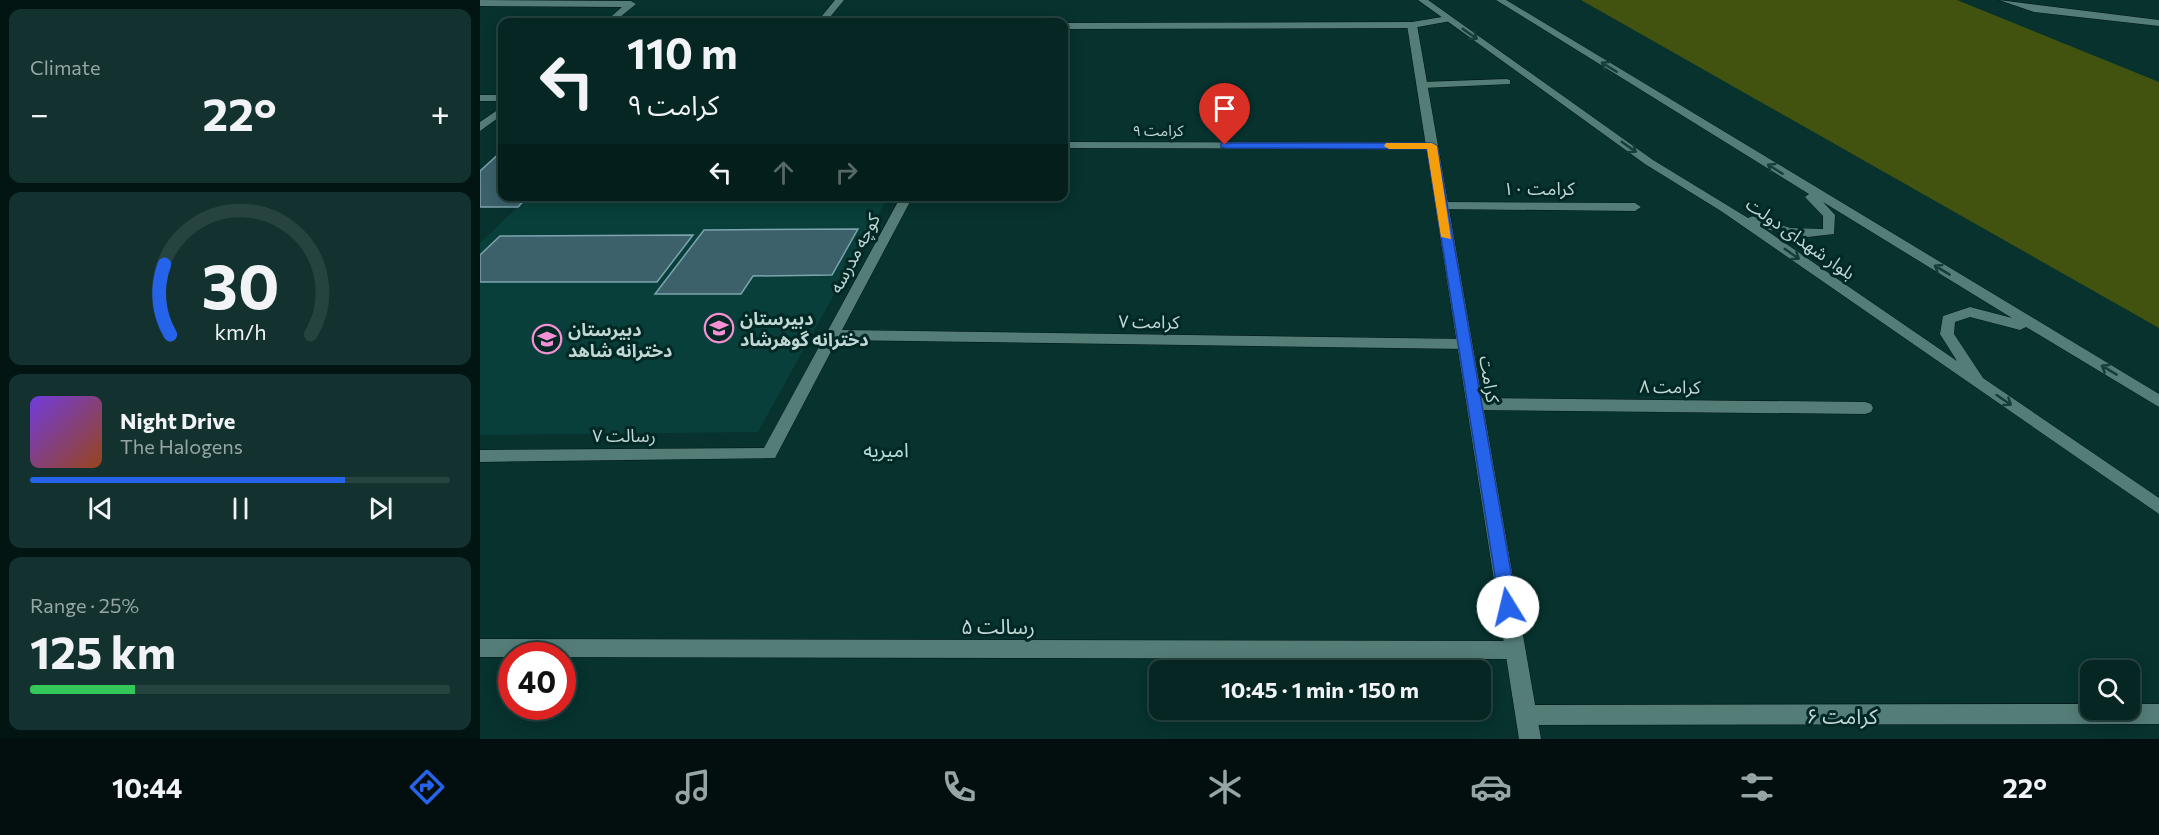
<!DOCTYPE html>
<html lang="en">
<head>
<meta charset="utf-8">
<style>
	body { margin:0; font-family:Commissioner,"Noto Sans Arabic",sans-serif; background:#13322f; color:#f1f3f6; height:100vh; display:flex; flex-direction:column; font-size:22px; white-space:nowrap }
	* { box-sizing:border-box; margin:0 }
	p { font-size:20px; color:#97a5a5 }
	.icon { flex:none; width:33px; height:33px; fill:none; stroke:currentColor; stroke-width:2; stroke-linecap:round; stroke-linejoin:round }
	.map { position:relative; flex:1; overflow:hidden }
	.drawer { display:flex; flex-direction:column; gap:9px; padding:9px; background:#031513; width:480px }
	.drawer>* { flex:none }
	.guide { position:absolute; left:18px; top:18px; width:570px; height:183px; border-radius:12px; box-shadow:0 3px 15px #0003,0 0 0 2px #264340; background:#052622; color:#f1f3f6; overflow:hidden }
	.fabs { position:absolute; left:1600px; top:660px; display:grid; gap:12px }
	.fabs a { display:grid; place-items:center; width:60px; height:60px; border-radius:12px; background:#052622; box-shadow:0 3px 15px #0003,0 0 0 2px #264340; font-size:30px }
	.speed { position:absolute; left:18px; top:642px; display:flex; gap:12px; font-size:30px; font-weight:700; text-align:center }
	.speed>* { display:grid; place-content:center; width:78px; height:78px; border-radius:50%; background:#052622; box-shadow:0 3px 15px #0003,0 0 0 2px #264340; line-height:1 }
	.speed .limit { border:9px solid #d22; background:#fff; color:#111 }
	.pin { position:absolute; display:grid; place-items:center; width:51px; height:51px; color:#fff; margin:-62px -26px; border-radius:50% 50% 50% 0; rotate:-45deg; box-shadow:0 0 6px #0007 }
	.pin .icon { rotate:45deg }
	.me { position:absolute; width:66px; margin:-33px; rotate:351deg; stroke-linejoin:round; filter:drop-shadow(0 0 4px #0008) }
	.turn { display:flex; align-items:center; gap:21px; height:126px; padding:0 30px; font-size:27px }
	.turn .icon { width:78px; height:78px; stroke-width:2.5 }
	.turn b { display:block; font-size:42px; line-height:51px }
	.lanes { display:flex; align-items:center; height:57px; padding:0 30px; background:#0003; justify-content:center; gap:30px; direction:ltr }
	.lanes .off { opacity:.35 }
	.big { font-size:45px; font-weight:700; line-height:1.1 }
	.drawer .tile { flex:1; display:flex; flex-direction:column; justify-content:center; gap:9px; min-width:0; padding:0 21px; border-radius:12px; background:#13322f }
	.drawer .dial { align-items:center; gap:0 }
	.dial svg { height:156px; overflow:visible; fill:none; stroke:#264340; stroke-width:7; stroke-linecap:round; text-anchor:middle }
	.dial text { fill:#f1f3f6; stroke:none }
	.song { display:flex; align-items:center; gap:18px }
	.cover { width:72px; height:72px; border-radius:9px; background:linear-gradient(135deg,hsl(260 70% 55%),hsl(20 70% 35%)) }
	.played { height:6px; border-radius:3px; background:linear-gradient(90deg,#2563eb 75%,#264340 75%) }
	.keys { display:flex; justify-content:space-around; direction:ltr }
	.heat { display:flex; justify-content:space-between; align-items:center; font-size:33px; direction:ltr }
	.charge { height:9px; border-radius:4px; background:linear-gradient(90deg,#34c759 25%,#264340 0) }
	.trip { position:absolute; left:669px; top:660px; width:342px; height:60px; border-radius:12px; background:#052622; box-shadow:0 3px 15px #0003,0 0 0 2px #264340; font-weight:700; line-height:60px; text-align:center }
	.tabs { display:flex; height:96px; justify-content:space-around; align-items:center; background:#020f0e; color:#97a5a5 }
	.tabs .icon { width:42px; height:42px }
	.tabs .active { color:#2563eb }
	.tabs b { font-size:27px; color:#f1f3f6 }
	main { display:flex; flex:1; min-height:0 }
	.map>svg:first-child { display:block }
</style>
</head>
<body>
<main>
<section class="drawer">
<div class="tile"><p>Climate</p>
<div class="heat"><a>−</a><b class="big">22°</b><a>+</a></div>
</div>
<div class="tile dial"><svg viewBox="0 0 100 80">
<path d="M14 69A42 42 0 1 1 86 69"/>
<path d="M14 69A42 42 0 0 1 11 33" stroke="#2563eb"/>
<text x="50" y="56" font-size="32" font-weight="700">30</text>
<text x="50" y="72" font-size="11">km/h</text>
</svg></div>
<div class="tile">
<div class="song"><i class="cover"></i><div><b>Night Drive</b><p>The Halogens</p></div></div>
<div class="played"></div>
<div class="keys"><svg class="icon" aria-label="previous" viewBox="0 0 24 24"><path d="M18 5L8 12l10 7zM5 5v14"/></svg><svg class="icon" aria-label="pause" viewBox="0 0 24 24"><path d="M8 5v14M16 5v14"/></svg><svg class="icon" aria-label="next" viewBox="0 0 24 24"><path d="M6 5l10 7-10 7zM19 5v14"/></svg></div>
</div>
<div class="tile"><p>Range · 25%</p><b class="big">125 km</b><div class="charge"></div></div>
</section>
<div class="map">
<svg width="1679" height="739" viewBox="0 0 1679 739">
	<rect width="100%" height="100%" fill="#07322e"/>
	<!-- built -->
	<polygon fill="#083f3a" points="48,197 408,197 278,432 0,435 0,243"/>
	<!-- green -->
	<polygon fill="#41530e" points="1101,0 1477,0 1679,82 1679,328"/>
	<!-- building -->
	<g fill="#3c616b" stroke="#7da4af" stroke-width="1.5">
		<polygon points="22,151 22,196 48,196 38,207 0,207 0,171"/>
		<polygon points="378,229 352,275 273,276 261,294 175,294 224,230"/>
		<polygon points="213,235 177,282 0,282 0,255 20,236"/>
	</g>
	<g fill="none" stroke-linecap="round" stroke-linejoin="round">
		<!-- service casing -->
		<g stroke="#001815" stroke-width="1">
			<polygon id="service" points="1519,0 1679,20 1679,26 1554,12"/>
		</g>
		<!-- minor casing -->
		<g stroke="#001815" stroke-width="1">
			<g id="minor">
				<polygon points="0,0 151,1 156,4 134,22 125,22 142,7 0,6"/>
				<polygon points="968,16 971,17 971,21 932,28 584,29 584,23 932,22"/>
				<polygon points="1026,79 1030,80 1030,84 942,88 937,85 942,82"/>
				<rect x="0" y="95" width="22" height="6"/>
				<polygon points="22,107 22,115 0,131 0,122"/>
				<polygon points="584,142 952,143 958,146 952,149 584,148"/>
				<polygon points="421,196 433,196 362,330 985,339 992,344 985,349 357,340 295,458 0,462 0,450 284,448"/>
				<polygon points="962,202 1155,203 1161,207 1155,211 958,209 956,206"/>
				<polygon points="995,398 1385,402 1391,404 1393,408 1391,412 1385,414 995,410 989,408 987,404 989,400"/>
				<polygon points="0,639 1035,641 1042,644 1045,650 1042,656 1035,659 0,657"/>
				<polygon points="1611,704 1611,710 1650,710 1650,704 1679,704 1679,724 1046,725 1039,722 1036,715 1039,708 1046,705"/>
			</g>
		</g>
		<!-- tertiary casing -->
		<g stroke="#001815" stroke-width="1">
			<g id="tertiary">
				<polygon points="355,0 364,0 346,22 337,22"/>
				<polygon points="932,22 937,25 1061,739 1039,739 927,25"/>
			</g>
		</g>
		<!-- secondary casing -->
		<g stroke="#001815" stroke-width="1">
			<path id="secondary" d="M938,0H948L1173,160L1268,218L1273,216L1310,228L1343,229V216L1325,197L1329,194L1016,0H1026L1679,394V407L1546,327L1540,330L1490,317L1475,322L1474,334L1503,378L1679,498V514L1241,211L1165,164ZM1343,202L1532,318L1490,307L1463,316L1460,334L1477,361L1283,228L1319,238L1354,234L1355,215Z"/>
		</g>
		<!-- service -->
		<use href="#service" fill="#557d78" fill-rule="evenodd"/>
		<!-- minor -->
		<use href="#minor" fill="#557d78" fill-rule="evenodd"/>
		<!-- tertiary -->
		<use href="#tertiary" fill="#557d78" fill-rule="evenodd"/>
		<!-- secondary -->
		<use href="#secondary" fill="#557d78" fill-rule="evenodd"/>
	</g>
	<!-- one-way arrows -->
	<defs><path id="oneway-shaft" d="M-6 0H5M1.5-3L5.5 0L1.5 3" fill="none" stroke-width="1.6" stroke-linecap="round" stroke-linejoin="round" transform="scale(1.5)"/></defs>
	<g stroke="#153d39">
		<use href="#oneway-shaft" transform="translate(990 34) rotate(35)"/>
		<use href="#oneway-shaft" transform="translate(1129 67) rotate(-148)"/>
		<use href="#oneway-shaft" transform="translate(1149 147) rotate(35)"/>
		<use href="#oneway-shaft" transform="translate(1295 169) rotate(-148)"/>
		<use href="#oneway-shaft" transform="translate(1312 254) rotate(35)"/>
		<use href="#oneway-shaft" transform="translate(1462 270) rotate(-149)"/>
		<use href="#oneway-shaft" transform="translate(1629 370) rotate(-149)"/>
		<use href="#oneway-shaft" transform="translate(1524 400) rotate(34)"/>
	</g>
	<!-- route -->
	<polygon fill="#2563eb" stroke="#184099" stroke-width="1.5" points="741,143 952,143 957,146 1037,607 1034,612 1028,614 1022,612 1020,607 947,149 745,148 741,147"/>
	<!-- slow -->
	<polygon fill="#f59e0b" points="906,143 952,143 957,146 971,239 961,237 947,149 909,149 904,146"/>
	<!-- icons -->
	<defs>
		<g id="school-ring" transform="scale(1.5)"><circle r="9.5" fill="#002824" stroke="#f591d2" stroke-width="1.5"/><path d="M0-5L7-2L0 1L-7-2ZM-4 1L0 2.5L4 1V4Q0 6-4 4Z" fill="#f591d2"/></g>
	</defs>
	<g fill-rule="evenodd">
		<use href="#school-ring" x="239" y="328"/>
		<use href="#school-ring" x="67" y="339"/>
	</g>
	<g text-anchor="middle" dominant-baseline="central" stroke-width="6" stroke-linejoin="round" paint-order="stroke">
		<!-- far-street labels -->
		<g font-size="15" fill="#c2d7d4" stroke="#002824">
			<text x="678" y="130">کرامت ۹</text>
		</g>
		<!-- street labels -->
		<g font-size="18" fill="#c2d7d4" stroke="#002824">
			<text x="1059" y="188">کرامت ۱۰</text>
			<text transform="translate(1321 238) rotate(35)">بلوار شهدای دولت</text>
			<text transform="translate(374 253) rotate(-62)">کوچه مدرسه</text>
			<text transform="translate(669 321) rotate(1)">کرامت ۷</text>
			<text transform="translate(1010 379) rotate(81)">کرامت</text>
			<text transform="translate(1190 386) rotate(1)">کرامت ۸</text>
			<text x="144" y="435">رسالت ۷</text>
		</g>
		<!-- poi labels -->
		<g font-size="18" font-weight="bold" fill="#c2d7d4" stroke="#002824" text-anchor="start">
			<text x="260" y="318">دبیرستان<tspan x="260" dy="21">دخترانه گوهرشاد</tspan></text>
			<text x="88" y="329">دبیرستان<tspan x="88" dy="21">دخترانه شاهد</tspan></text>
		</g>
		<!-- neighbourhood labels -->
		<g font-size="20" fill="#b5e0d9" stroke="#002824">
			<text x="406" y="449">امیریه</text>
		</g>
		<!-- near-street labels -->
		<g font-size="21" fill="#c2d7d4" stroke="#002824">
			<text x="518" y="625">رسالت ۵</text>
			<text x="1362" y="715">کرامت ۶</text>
		</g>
	</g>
</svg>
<div class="fabs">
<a><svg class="icon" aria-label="search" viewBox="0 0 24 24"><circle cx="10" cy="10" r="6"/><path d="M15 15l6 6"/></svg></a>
</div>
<div class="speed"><div class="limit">40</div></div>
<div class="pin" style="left:745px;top:145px;background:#d93025"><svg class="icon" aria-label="arrive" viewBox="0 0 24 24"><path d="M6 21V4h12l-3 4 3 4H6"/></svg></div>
<svg class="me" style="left:1028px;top:607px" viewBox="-20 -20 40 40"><circle r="19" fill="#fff"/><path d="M0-13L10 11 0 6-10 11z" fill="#2563eb"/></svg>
<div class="trip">10:45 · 1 min · 150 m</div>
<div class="guide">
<div class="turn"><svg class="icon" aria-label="left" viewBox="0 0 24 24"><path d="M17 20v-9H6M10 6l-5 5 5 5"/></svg><div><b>110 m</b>کرامت ۹</div></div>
<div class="lanes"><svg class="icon" aria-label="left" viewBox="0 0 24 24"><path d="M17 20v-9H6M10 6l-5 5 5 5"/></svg><svg class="icon off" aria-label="ahead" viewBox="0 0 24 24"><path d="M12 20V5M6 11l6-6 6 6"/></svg><svg class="icon off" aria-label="right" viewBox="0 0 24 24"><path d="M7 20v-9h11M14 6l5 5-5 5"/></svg></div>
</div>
</div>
</main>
<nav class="tabs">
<b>10:44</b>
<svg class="icon active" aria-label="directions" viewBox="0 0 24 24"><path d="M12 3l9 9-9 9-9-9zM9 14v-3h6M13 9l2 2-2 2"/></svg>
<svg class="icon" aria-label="music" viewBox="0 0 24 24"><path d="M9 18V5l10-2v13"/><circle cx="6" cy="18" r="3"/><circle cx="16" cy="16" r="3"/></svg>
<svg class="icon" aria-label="phone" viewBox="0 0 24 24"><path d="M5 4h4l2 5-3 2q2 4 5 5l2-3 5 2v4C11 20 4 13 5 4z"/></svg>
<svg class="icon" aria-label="climate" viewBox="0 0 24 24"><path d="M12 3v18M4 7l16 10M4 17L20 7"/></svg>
<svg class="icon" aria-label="car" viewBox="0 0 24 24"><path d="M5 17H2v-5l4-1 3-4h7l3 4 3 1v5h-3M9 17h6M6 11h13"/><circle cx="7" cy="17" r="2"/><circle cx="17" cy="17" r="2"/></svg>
<svg class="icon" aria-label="filters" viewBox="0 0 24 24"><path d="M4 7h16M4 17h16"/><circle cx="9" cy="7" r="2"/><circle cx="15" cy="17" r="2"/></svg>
<b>22°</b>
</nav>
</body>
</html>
